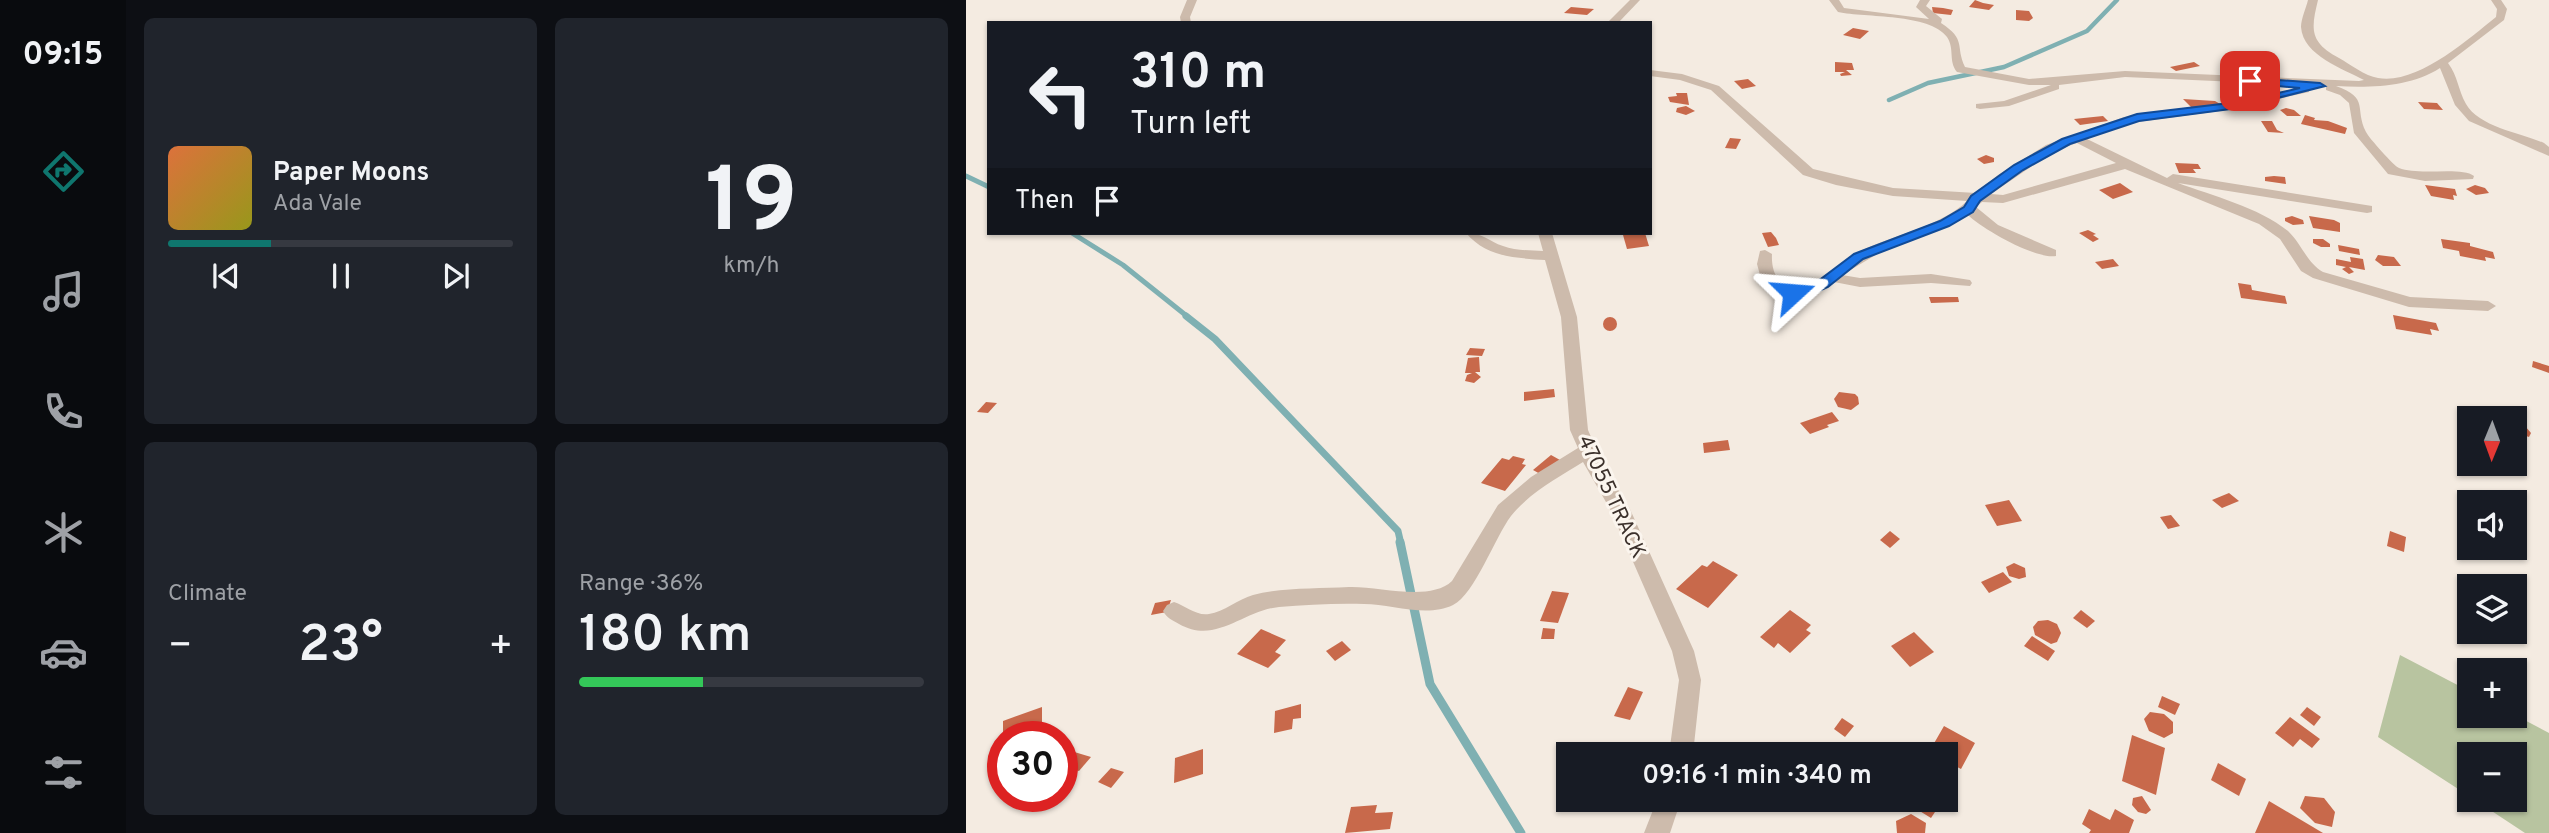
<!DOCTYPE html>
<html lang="en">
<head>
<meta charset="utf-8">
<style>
	body { margin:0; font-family:Overpass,sans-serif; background:#20242c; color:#f1f3f6; height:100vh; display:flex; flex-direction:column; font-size:26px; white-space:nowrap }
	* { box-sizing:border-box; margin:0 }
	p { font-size:23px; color:#9ea1a6 }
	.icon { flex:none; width:38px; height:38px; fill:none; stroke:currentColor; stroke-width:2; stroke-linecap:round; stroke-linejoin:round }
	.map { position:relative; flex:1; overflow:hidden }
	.sheet { display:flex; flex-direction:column; gap:18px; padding:18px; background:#0d0f14; width:840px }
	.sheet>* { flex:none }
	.hud { position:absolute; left:21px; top:21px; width:665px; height:214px; border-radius:0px; box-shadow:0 2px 5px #0004; background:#171b24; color:#f1f3f6; overflow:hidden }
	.needle { width:46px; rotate:181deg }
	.tools { position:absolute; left:1491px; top:406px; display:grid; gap:14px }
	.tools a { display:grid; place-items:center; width:70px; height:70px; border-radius:0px; background:#171b24; box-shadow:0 2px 5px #0004; font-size:35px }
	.speed { position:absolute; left:21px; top:721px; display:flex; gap:14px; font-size:35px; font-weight:700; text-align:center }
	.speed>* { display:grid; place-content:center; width:91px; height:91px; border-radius:50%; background:#171b24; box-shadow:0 2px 5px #0004; line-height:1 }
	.speed .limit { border:10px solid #d22; background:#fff; color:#111 }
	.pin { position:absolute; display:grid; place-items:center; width:60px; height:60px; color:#fff; margin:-30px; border-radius:14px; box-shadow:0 4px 10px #0006 }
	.me { position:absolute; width:77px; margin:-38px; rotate:71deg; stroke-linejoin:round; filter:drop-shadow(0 0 5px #0008) }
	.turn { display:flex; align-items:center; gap:24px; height:147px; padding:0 28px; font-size:32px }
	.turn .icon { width:91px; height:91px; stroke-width:2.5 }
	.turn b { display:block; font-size:49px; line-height:60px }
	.then { display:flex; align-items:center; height:66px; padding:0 28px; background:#0003; gap:14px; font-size:26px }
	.big { font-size:52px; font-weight:600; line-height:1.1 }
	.sheet .widget { flex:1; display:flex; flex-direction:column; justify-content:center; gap:10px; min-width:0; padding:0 24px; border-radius:10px; background:#20242c }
	.sheet .dial { align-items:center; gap:0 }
	.dial b { font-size:91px; line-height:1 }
	.song { display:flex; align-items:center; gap:21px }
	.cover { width:84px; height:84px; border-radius:10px; background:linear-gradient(135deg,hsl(20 70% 55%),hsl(60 70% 35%)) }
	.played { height:7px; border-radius:4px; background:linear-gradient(90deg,#0f766e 30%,#363941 30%) }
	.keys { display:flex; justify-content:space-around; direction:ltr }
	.heat { display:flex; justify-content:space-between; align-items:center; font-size:38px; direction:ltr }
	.charge { height:10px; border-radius:5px; background:linear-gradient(90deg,#34c759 36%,#363941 0) }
	.sheet .tiles { flex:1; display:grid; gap:18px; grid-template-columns:repeat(2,1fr) }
	.trip { position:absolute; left:590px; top:742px; width:402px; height:70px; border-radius:0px; background:#171b24; box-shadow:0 2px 5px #0004; font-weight:600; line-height:70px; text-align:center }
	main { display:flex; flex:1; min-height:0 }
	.tabs { display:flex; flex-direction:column; width:126px; justify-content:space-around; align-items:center; background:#090b0e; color:#9ea1a6 }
	.tabs .icon { width:49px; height:49px }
	.tabs .active { color:#0f766e }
	.tabs b { font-size:32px; color:#f1f3f6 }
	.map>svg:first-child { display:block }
</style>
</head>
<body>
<main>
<nav class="tabs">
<b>09:15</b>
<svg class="icon active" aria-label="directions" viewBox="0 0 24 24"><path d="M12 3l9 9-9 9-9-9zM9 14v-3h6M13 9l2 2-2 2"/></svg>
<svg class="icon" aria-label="music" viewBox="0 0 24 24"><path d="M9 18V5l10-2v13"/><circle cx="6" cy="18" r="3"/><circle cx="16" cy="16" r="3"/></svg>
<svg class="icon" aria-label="phone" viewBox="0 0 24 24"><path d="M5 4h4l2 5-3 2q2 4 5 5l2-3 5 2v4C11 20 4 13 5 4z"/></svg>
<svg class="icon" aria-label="climate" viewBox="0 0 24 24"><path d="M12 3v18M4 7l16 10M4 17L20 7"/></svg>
<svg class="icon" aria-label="car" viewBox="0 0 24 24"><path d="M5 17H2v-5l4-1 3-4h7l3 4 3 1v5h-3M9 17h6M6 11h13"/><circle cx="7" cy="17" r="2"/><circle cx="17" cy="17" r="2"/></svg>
<svg class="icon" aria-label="filters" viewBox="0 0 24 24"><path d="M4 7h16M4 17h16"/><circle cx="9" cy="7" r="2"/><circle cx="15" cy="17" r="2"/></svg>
</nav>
<section class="sheet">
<div class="tiles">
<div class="widget">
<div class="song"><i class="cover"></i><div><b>Paper Moons</b><p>Ada Vale</p></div></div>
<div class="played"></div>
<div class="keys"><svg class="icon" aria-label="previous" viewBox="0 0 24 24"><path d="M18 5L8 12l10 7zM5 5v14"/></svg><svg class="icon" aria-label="pause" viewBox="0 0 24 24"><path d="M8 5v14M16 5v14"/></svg><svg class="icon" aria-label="next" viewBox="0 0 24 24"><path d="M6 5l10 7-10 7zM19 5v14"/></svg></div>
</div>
<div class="widget dial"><b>19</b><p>km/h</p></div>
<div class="widget"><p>Climate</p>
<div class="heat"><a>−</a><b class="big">23°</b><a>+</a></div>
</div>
<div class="widget"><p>Range · 36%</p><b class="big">180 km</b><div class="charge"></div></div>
</div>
</section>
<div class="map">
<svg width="1583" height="833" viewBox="0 0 1583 833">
	<rect width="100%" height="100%" fill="#f4ebe1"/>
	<!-- green -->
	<polygon fill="#b8c4a0" points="1434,655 1503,691 1503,716 1549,715 1583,733 1583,833 1559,833 1509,800 1549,800 1549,754 1503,754 1503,796 1412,737"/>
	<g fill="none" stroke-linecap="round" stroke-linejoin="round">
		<!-- stream-far3 -->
		<polyline stroke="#7fb0b2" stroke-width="4.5" points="923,100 962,83 1038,67 1121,31 1151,0"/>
		<!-- stream-far2 -->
		<g stroke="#7fb0b2" stroke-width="5">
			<polyline points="0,176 23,187"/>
			<polyline points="106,233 157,265 222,317"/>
		</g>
		<!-- stream-far1 -->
		<polyline stroke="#7fb0b2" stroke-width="7" points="220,316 249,339 432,531 435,544"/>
		<!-- stream -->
		<polyline stroke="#7fb0b2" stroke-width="9" points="434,542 464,684 555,833"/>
	</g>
	<!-- building -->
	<g fill="#c8694b">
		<polygon points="1009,0 1017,3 1028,5 1023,10 1003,7"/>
		<polygon points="605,7 628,9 621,15 598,13"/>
		<polygon points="966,7 977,8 987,10 985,15 967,13"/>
		<polygon points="1050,10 1063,11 1067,18 1063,21 1050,20"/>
		<polygon points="887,28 903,31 894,39 877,35"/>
		<polygon points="1298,56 1309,64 1295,65 1290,62 1298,60 1288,61 1283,57"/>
		<polygon points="869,62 886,63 888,70 880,70 886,75 875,76 874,74 879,72 869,72"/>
		<polygon points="1228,62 1234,66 1210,71 1204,67"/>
		<polygon points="782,79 790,86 776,89 768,81"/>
		<polygon points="710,93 721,93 723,105 704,102 702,97 711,96"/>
		<polygon points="1217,99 1249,101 1256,105 1226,108"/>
		<polygon points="1452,102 1471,103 1477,110 1458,109"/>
		<polygon points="720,106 729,111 720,115 710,112 711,108"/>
		<polygon points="1320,108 1328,110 1335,116 1321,116 1314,110"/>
		<polygon points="1339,115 1349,118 1348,120 1362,121 1381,128 1379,134 1335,124"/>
		<polygon points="1137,116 1142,121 1114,125 1108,119"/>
		<polygon points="1295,121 1306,121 1311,130 1318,133 1302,132"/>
		<polygon points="764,138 775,139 770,149 759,148"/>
		<polygon points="1020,155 1028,158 1028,162 1018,164 1011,159"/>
		<polygon points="1209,163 1232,164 1235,169 1227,169 1230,173 1213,173"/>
		<polygon points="1308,176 1319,177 1320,184 1299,181 1299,177"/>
		<polygon points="1154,183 1167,192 1147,199 1133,190"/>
		<polygon points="1459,185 1489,189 1491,196 1487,195 1488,200 1465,196"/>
		<polygon points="1509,185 1519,188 1523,193 1510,195 1500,189"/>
		<polygon points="1326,216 1337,220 1338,224 1327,225 1319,221 1319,218"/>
		<polygon points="1343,216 1368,220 1374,223 1374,232 1347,228"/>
		<polygon points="1122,230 1130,234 1127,235 1133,239 1127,242 1113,233"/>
		<polygon points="805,232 810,238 813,245 802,247 796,233"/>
		<polygon points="679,233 683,246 661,249 657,235"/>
		<polygon points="1347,239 1357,239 1364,244 1364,247 1355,247 1347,243"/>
		<polygon points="1475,239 1504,243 1504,246 1527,252 1529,259 1519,257 1520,261 1494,256 1493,251 1477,248"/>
		<polygon points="1372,245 1393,249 1394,255 1373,251"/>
		<polygon points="1412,255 1428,257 1435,266 1417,266 1409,260"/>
		<polygon points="1384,257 1397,259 1399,270 1383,267 1388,272 1383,274 1376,269 1380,267 1370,265 1370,259 1385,262"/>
		<polygon points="1147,259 1153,266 1136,269 1129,262"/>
		<polygon points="1272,283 1285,285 1286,290 1319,296 1321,304 1275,298"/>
		<polygon points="963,297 992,297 993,302 965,303"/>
		<polygon points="1427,315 1470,323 1473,331 1464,329 1466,335 1430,329"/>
		<circle cx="644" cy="324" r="7"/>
		<polygon points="504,348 519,349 516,356 500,355"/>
		<polygon points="513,357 514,372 509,372 515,377 508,383 499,381 501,375 506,373 499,373 502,358"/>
		<polygon points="1567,361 1583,366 1583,373 1566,367"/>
		<polygon points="588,389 589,397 558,401 558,392"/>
		<polygon points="873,392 889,394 892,397 893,404 885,410 872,407 868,399"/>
		<polygon points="20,402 31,403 22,413 11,412"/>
		<polygon points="866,412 873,421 861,425 863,427 844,434 834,423"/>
		<polygon points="1549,423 1559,426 1565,433 1563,437 1549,432"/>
		<polygon points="762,440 764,450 738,453 737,443"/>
		<polygon points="585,455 594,460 576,475 567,470"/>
		<polygon points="547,456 559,459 556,464 560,465 539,491 515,483 536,458 543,460"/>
		<polygon points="1263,493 1273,501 1256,508 1246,500"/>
		<polygon points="1043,500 1056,521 1031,526 1019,505"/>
		<polygon points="1205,515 1214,526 1202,529 1194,517"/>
		<polygon points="924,531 934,539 924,548 914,540"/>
		<polygon points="1424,531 1440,537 1438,552 1421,546"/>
		<polygon points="747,561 772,575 742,608 710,589 736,565 741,567"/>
		<polygon points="1048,563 1059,568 1060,577 1053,579 1043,576 1040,567"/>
		<polygon points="1037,572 1046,582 1023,593 1015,582"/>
		<polygon points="586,591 603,593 592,623 574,621"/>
		<polygon points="205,600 201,612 185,615 189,603"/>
		<polygon points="824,610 845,625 840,630 845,633 824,653 812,643 808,648 794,637"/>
		<polygon points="1115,610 1129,621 1121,628 1107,618"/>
		<polygon points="1082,620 1091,624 1095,633 1091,642 1085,644 1069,635 1067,627 1072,621"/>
		<polygon points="577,628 589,629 588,639 575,639"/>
		<polygon points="295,629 320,640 309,652 315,655 302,668 271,654"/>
		<polygon points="948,632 968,652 944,667 925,646"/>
		<polygon points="1066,636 1089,651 1082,661 1058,646"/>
		<polygon points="376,641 385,650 369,661 360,651"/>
		<polygon points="662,687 677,692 664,720 648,716"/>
		<polygon points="1196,696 1214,704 1209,715 1192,707"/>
		<polygon points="335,704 335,718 327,719 326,729 308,733 309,711"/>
		<polygon points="76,707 76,723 37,737 37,721"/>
		<polygon points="1341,707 1355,717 1348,726 1334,715"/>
		<polygon points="1184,712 1198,714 1207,722 1207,733 1198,738 1183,731 1178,719"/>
		<polygon points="1324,717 1354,739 1346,748 1334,739 1327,747 1309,733"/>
		<polygon points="876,718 888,726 879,737 868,729"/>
		<polygon points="978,726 1009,743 995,769 980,761 980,754 963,752"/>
		<polygon points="1166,735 1199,748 1190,795 1156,781"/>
		<polygon points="237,749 237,774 208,783 209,758"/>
		<polygon points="105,751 125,757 113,771 96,766 96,761"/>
		<polygon points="1252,763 1280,779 1273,796 1245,780"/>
		<polygon points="145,768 158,772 145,788 132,782"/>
		<polygon points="1176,796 1185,810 1180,814 1172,812 1166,805 1167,798"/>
		<polygon points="1339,796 1358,798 1369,812 1366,827 1349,823 1334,808"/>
		<polygon points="957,800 971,809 965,818 952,810"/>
		<polygon points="1303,801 1357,833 1289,833"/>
		<polygon points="411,805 409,813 427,812 424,829 379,833 385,807"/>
		<polygon points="1123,809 1144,820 1149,809 1168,820 1163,833 1123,833 1125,830 1116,824"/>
		<polygon points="945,814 960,823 959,833 931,833 930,821"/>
	</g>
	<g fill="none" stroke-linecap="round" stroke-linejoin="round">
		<!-- minor -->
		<g fill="#cdbbac" fill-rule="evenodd">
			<polygon points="221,0 231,0 224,17 225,23 215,23 214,17"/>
			<polygon points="664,0 674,0 652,23 641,23"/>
			<path d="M863,0H873L878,8L963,19L950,7L954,0H964L960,6L976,19L975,23C1001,40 989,46 999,67L1063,79L1159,71L1393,81L1398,80C1378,69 1337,56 1335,27C1335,19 1340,8 1342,0H1352C1345,29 1343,42 1373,58C1384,64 1399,76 1412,78C1451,85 1501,40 1530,17L1531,9L1525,0H1535L1541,9L1538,20L1482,63C1492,76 1492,90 1500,104C1513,127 1555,133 1578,143L1583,147V156L1503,121L1489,105L1474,68C1445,87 1404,88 1370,86C1404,98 1388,108 1400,132C1403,138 1428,166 1433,168C1453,176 1496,166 1508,176L1507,179L1459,181L1422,174L1388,133L1383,103L1374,95L1360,90V86L1159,77L1093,85V89L1043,106L1014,109L1010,108V104L1038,101L1085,85H1063L991,72C982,61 989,49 981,37C963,13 900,18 872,12Z"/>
			<path d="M684,70L716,74L753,86L847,169L927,188L1010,193L1032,175L1080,145L1158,117L1262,104L1343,88V92L1262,110L1164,123L1121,139L1201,178L1207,174L1406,206V212L1401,213L1212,183C1247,196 1292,207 1322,231C1336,244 1340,262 1357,272L1444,297L1522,301L1530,306L1522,311L1443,307L1347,278L1335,271L1314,239L1293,224L1159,169L1037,203L1016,202L1010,207L1032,225L1090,250V256C1071,260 1016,229 1002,215L913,253L876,275L894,278L965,274L1004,280L1006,283L1004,286L965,283L894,287L868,282L850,293L834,297L823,296L806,289L794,275L791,264L794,251L799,250L806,254C805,270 811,288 831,288C852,288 872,262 890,253C926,235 974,227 1001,201L927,196L870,185L837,175L745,90L714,80L684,76ZM1111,143L1150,163L1037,195L1025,194L1088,151Z"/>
			<path d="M500,233C516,232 522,241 537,246C549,251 564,250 577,251L572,233H586L611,317L622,430L639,469L663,507L728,651L735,680L727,754H703L713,680L706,651L644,509L617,462C593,477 563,493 545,516C529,537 509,594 487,605C461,618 425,604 398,604C370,603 340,605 313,607C276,611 250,645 213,624C206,620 201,618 197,611L201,605L208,602C220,606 230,616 243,614C258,612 272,599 287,595C318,587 351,589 383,587C413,586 464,602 486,581L532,505L565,477L612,448L604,430L595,317L579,260C550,258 520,257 500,233Z"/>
			<polygon points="691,800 715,800 704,833 678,833"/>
		</g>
	</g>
	<!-- route -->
	<polygon fill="#1a73e8" stroke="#114b97" stroke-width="2" points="1284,78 1354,83 1359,86 1272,108 1173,121 1104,144 1057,170 1014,201 1007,212 983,226 897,259 862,287 844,295 827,297 820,293 852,281 888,254 974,221 998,207 1005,196 1048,165 1096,139 1171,114 1272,102 1334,88 1280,83"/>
	<g text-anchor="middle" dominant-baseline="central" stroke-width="6" stroke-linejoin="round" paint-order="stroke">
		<!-- street labels -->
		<g font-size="21" fill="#3b302b" stroke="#fbf5ee">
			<text transform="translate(645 497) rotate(65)">47055 TRACK</text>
		</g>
	</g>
</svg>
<div class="tools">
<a><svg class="needle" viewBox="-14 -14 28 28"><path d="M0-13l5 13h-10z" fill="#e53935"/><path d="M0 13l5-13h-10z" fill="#9ea1a6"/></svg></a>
<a><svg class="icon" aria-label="sound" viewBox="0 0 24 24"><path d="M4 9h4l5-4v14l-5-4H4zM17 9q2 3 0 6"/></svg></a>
<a><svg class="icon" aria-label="layers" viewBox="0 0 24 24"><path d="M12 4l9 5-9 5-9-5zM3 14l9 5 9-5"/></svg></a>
<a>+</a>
<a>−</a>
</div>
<div class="speed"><div class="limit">30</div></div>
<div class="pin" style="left:1284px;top:81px;background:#d93025"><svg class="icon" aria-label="arrive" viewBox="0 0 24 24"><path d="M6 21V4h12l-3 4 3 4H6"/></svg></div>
<svg class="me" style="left:827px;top:293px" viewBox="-20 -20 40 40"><path d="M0-17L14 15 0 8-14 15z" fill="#1a73e8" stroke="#fff" stroke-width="4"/></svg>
<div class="trip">09:16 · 1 min · 340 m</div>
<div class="hud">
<div class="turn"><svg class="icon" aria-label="left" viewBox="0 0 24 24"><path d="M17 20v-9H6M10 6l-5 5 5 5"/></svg><div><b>310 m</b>Turn left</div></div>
<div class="then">Then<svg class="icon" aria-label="arrive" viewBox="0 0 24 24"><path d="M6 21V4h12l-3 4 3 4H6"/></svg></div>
</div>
</div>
</main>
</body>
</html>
